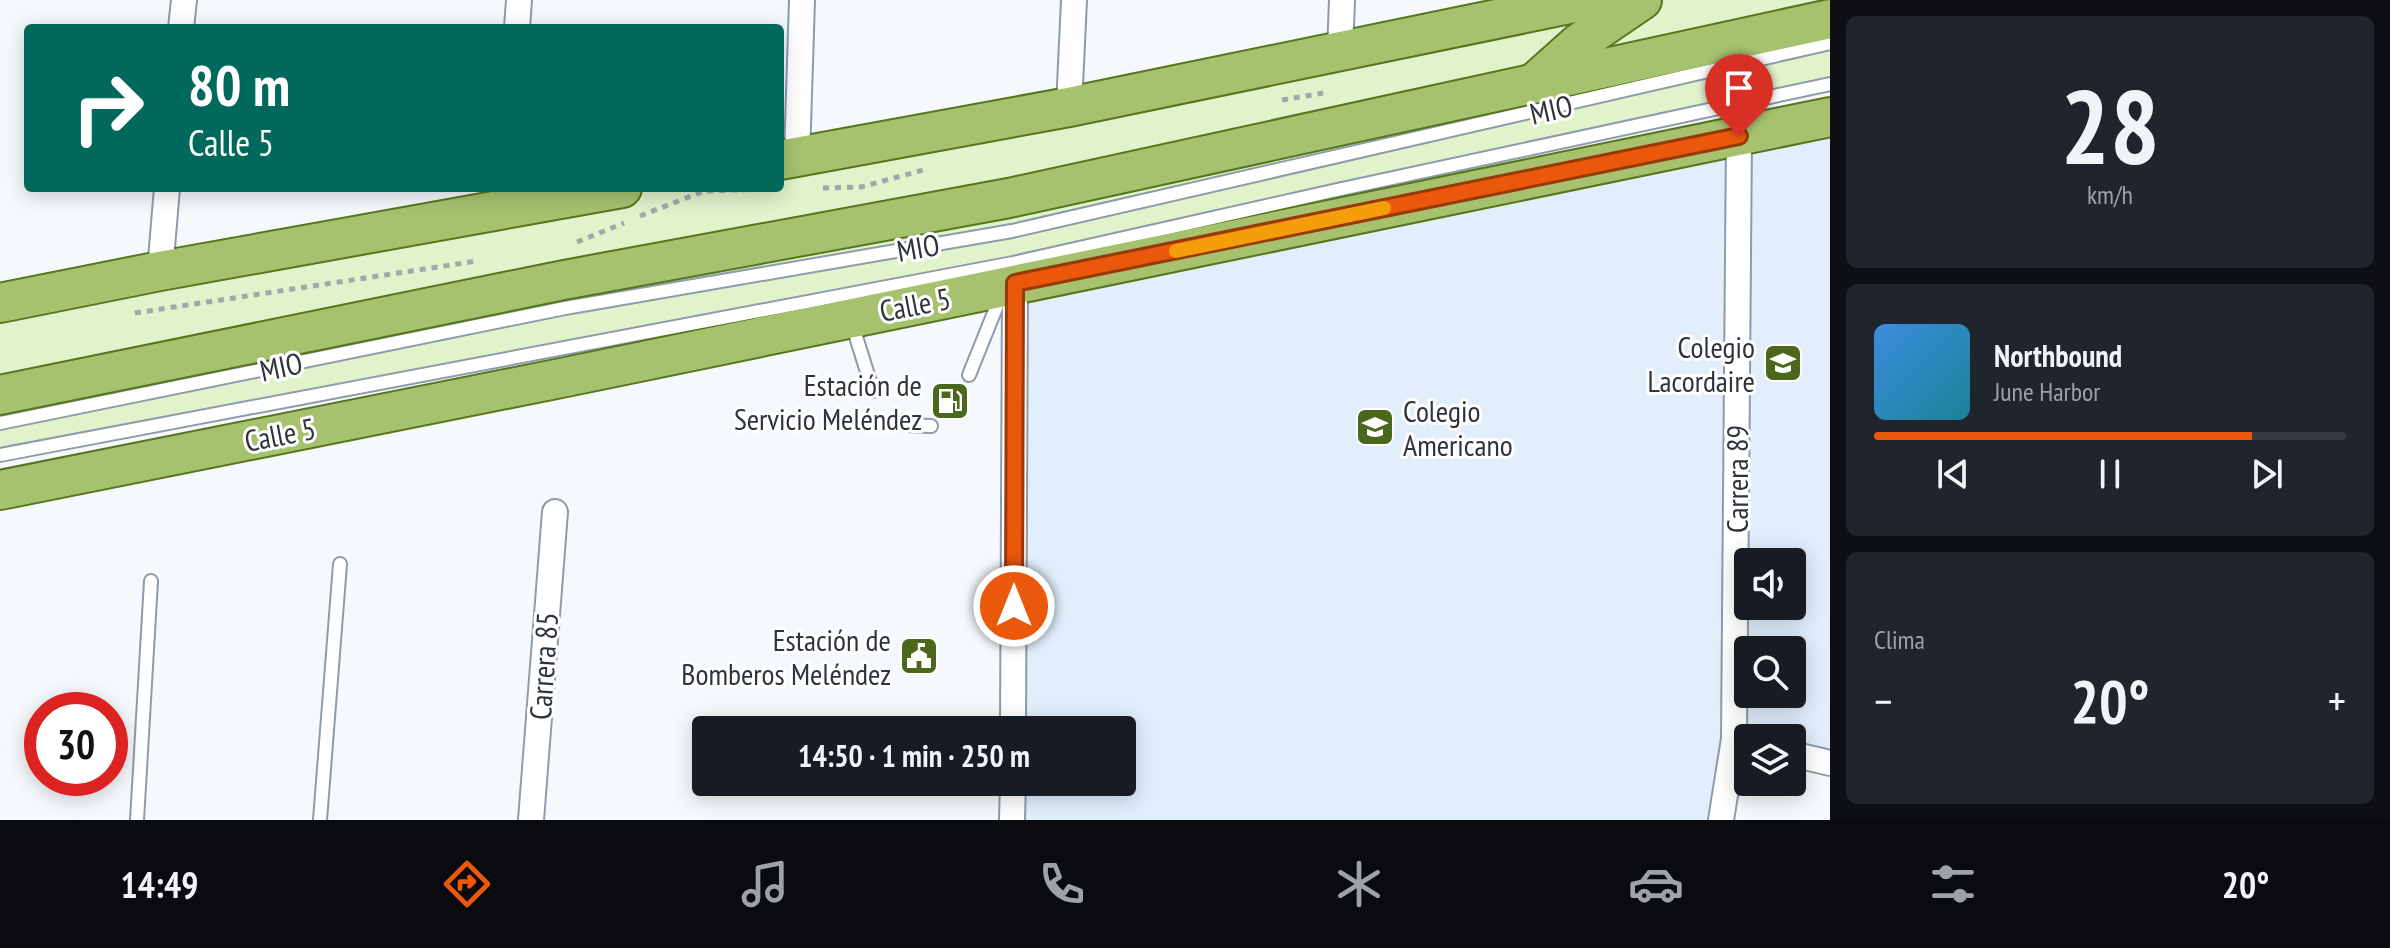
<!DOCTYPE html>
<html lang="es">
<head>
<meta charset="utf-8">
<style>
	body { margin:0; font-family:"PT Sans Narrow",sans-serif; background:#20242c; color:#f1f3f6; height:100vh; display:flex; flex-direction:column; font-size:30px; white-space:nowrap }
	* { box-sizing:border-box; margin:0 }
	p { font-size:26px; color:#9ea1a6 }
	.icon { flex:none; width:44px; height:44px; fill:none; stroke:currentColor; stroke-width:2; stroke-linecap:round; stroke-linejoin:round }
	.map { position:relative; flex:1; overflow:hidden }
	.drawer { display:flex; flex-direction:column; gap:16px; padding:16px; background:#0d0f14; width:560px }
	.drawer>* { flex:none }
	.guide { position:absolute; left:24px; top:24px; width:760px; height:168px; border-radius:8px; box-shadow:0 4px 20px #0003; background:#00695c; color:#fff; overflow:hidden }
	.buttons { position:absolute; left:1734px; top:548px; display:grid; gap:16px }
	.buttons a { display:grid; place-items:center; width:72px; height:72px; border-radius:8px; background:#171b24; box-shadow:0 4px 20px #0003; font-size:40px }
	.speed { position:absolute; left:24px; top:692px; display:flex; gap:16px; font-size:40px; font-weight:700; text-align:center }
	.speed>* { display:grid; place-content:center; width:104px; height:104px; border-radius:50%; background:#171b24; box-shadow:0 4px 20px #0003; line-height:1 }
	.speed .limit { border:12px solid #d22; background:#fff; color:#111 }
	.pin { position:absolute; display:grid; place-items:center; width:68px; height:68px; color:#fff; margin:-82px -34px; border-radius:50% 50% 50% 0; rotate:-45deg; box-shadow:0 0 8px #0007 }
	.pin .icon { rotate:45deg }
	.me { position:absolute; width:88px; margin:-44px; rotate:0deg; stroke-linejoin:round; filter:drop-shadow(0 0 6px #0008) }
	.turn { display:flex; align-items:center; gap:28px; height:168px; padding:0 32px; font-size:36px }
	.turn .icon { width:104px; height:104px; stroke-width:2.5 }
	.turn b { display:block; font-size:56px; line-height:68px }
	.big { font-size:60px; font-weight:800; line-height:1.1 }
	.drawer .card { flex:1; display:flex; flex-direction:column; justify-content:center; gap:12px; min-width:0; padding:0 28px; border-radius:12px; background:#20242c }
	.drawer .dial { align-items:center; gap:0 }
	.dial b { font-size:104px; line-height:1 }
	.song { display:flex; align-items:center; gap:24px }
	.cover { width:96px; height:96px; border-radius:12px; background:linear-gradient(135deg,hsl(210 70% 55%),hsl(190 70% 35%)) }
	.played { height:8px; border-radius:4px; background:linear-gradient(90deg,#ea580c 80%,#363941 80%) }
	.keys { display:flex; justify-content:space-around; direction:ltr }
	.heat { display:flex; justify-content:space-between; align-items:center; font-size:44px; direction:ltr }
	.trip { position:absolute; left:692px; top:716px; width:444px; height:80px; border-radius:8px; background:#171b24; box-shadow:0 4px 20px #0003; font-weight:800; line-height:80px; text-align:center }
	.menu { display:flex; height:128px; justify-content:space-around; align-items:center; background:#090b0e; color:#9ea1a6 }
	.menu .icon { width:56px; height:56px }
	.menu .selected { color:#ea580c }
	.menu b { font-size:36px; color:#f1f3f6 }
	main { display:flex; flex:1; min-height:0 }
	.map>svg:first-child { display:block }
</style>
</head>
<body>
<main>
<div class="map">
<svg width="1830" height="820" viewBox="0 0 1830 820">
	<rect width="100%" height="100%" fill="#f6f9fc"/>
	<!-- built -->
	<path fill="#e2eefc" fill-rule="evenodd" d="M1830,117V763L1792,754V738H1748V743L1734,739L1721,820H1012L1013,782H1122V730H1013L1015,283ZM1748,562H1792V606H1748ZM1748,650H1792V694H1748Z"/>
	<!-- green -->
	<polygon fill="#e0f3cb" points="1589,0 1830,0 1830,84 1013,263 0,455 0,303 622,188 780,188 780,160"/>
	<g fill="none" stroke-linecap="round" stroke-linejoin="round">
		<!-- service casing -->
		<g stroke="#8e9baa" stroke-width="16">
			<g id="service">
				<polyline points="852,324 873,391"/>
				<polyline points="969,375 1002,293"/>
				<polyline points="0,423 565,308 1012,231 1830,43"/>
				<polyline points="908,425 931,426"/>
				<polyline points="0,455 1013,263 1337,190 1830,84"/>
				<polyline points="137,820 151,581"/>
				<polyline points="320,820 340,564"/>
			</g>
		</g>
		<!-- minor casing -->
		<g stroke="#8e9baa" stroke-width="28">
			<g id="minor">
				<polyline points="181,28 184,0"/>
				<polyline points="517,28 519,0"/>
				<polyline points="1340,51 1342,0"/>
				<polyline points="1069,107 1074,0"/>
				<polyline points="797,157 802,0"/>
				<polyline points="160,271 167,188"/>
				<polyline points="1013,730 1015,283"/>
				<polyline points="1792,754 1830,763"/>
				<polyline points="531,820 555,512"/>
				<polyline points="1012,820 1013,782"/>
				<polyline points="1721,820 1734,739 1739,136"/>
			</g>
		</g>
		<!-- primary casing -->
		<g stroke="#56761d" stroke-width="42">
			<g id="primary">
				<polyline points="1533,84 1579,43 1642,0"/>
				<polyline points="780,160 1069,107 1589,0"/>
				<polyline points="0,303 160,271 622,188"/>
				<polyline points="0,395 564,280 1009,198 1830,19"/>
				<polyline points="0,490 566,377 1830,117"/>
			</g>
		</g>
		<!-- path -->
		<g stroke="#a3a7ac" stroke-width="5" stroke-dasharray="6 6" stroke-linecap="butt">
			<polyline points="1282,100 1323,93"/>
			<polyline points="823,188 861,187 927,169"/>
			<polyline points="640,216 704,191 765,189"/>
			<polyline points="577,242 624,223"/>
			<polyline points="135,313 477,261"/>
		</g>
		<!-- service -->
		<use href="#service" stroke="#fff" stroke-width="12"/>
		<!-- minor -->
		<use href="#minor" stroke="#fff" stroke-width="24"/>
		<!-- primary -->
		<use href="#primary" stroke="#a6c26e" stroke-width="38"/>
	</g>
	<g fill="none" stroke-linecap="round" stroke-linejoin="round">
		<!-- route casing -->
		<g stroke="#983908" stroke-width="20">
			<polyline id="route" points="1014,606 1015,283 1739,136"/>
		</g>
		<!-- route -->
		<use href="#route" stroke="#ea580c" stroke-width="14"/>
		<!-- slow -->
		<polyline stroke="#f59e0b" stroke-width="14" points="1176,251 1384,208"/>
	</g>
	<!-- icons -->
	<defs>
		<g id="school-square" transform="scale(2)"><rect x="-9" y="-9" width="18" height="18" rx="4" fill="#4a671b" stroke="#fff"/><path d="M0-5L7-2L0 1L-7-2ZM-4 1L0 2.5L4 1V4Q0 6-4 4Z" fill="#fff"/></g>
		<g id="fuel-square" transform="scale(2)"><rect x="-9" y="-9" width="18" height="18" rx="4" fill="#4a671b" stroke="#fff"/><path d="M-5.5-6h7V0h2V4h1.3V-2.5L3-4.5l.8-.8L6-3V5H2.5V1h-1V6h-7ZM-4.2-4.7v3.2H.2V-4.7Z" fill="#fff"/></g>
		<g id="civic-square" transform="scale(2)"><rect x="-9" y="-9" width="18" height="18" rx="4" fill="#4a671b" stroke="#fff"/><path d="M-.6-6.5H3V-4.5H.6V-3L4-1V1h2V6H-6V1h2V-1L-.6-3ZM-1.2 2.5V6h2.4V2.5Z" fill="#fff"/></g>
	</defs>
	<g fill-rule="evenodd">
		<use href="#school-square" x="1783" y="363"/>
		<use href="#fuel-square" x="950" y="401"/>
		<use href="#school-square" x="1375" y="427"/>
		<use href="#civic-square" x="919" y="656"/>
	</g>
	<g text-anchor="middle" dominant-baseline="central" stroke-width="6" stroke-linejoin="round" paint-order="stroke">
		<!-- street labels -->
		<g font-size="30" fill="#2f343b" stroke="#fff">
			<text transform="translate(1551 109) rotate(-13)">MIO</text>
			<text transform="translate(918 247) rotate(-10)">MIO</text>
			<text transform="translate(915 304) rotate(-11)">Calle 5</text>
			<text transform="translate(281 366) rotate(-12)">MIO</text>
			<text transform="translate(280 434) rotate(-11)">Calle 5</text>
			<text transform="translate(1736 479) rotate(-90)">Carrera 89</text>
			<text transform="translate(543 666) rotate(-86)">Carrera 85</text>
		</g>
		<!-- poi labels -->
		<g font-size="30" fill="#2f343b" stroke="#fff" text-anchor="end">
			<text x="1755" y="346">Colegio<tspan x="1755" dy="34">Lacordaire</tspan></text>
			<text x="922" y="384">Estación de<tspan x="922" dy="34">Servicio Meléndez</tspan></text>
			<text x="1403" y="410" text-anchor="start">Colegio<tspan x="1403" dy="34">Americano</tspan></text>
			<text x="891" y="639">Estación de<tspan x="891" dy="34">Bomberos Meléndez</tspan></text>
		</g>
	</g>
</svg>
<div class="buttons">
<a><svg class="icon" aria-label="sound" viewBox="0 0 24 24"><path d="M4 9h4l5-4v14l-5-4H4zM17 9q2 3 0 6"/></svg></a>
<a><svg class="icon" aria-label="search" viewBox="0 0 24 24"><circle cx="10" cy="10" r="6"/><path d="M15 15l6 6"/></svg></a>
<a><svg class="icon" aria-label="layers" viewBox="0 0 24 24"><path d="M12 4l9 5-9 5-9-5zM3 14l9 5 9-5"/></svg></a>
</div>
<div class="speed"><div class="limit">30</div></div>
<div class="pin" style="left:1739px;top:136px;background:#d93025"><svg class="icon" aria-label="arrive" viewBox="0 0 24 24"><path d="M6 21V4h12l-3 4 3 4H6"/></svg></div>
<svg class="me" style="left:1014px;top:606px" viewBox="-20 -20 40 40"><circle r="17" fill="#ea580c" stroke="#fff" stroke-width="3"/><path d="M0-11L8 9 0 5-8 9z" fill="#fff"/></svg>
<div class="trip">14:50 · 1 min · 250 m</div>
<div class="guide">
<div class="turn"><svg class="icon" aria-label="right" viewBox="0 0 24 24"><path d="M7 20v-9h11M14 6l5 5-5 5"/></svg><div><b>80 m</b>Calle 5</div></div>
</div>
</div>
<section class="drawer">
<div class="card dial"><b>28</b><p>km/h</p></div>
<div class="card">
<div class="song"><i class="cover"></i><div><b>Northbound</b><p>June Harbor</p></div></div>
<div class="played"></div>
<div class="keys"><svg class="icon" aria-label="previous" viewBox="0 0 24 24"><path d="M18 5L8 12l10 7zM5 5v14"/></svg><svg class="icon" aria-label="pause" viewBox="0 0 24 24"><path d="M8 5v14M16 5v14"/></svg><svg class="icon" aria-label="next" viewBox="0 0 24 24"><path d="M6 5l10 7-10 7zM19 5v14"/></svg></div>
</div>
<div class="card"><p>Clima</p>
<div class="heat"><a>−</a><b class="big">20°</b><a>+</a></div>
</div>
</section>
</main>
<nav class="menu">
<b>14:49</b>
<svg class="icon selected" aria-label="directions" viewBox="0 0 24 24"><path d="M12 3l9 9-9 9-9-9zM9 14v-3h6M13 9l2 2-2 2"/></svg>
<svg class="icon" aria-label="music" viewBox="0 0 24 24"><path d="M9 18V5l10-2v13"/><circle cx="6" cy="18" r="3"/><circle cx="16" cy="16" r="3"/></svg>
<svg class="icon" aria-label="phone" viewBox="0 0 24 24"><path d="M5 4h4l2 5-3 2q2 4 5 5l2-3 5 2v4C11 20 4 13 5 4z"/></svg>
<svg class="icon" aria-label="climate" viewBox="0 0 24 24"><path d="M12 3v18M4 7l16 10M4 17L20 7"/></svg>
<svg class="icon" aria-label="car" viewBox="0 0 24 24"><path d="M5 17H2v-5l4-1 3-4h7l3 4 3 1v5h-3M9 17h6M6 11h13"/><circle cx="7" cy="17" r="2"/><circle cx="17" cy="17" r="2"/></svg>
<svg class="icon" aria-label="filters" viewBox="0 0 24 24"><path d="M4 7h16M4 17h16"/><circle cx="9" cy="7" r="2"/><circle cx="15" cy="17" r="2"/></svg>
<b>20°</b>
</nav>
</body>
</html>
